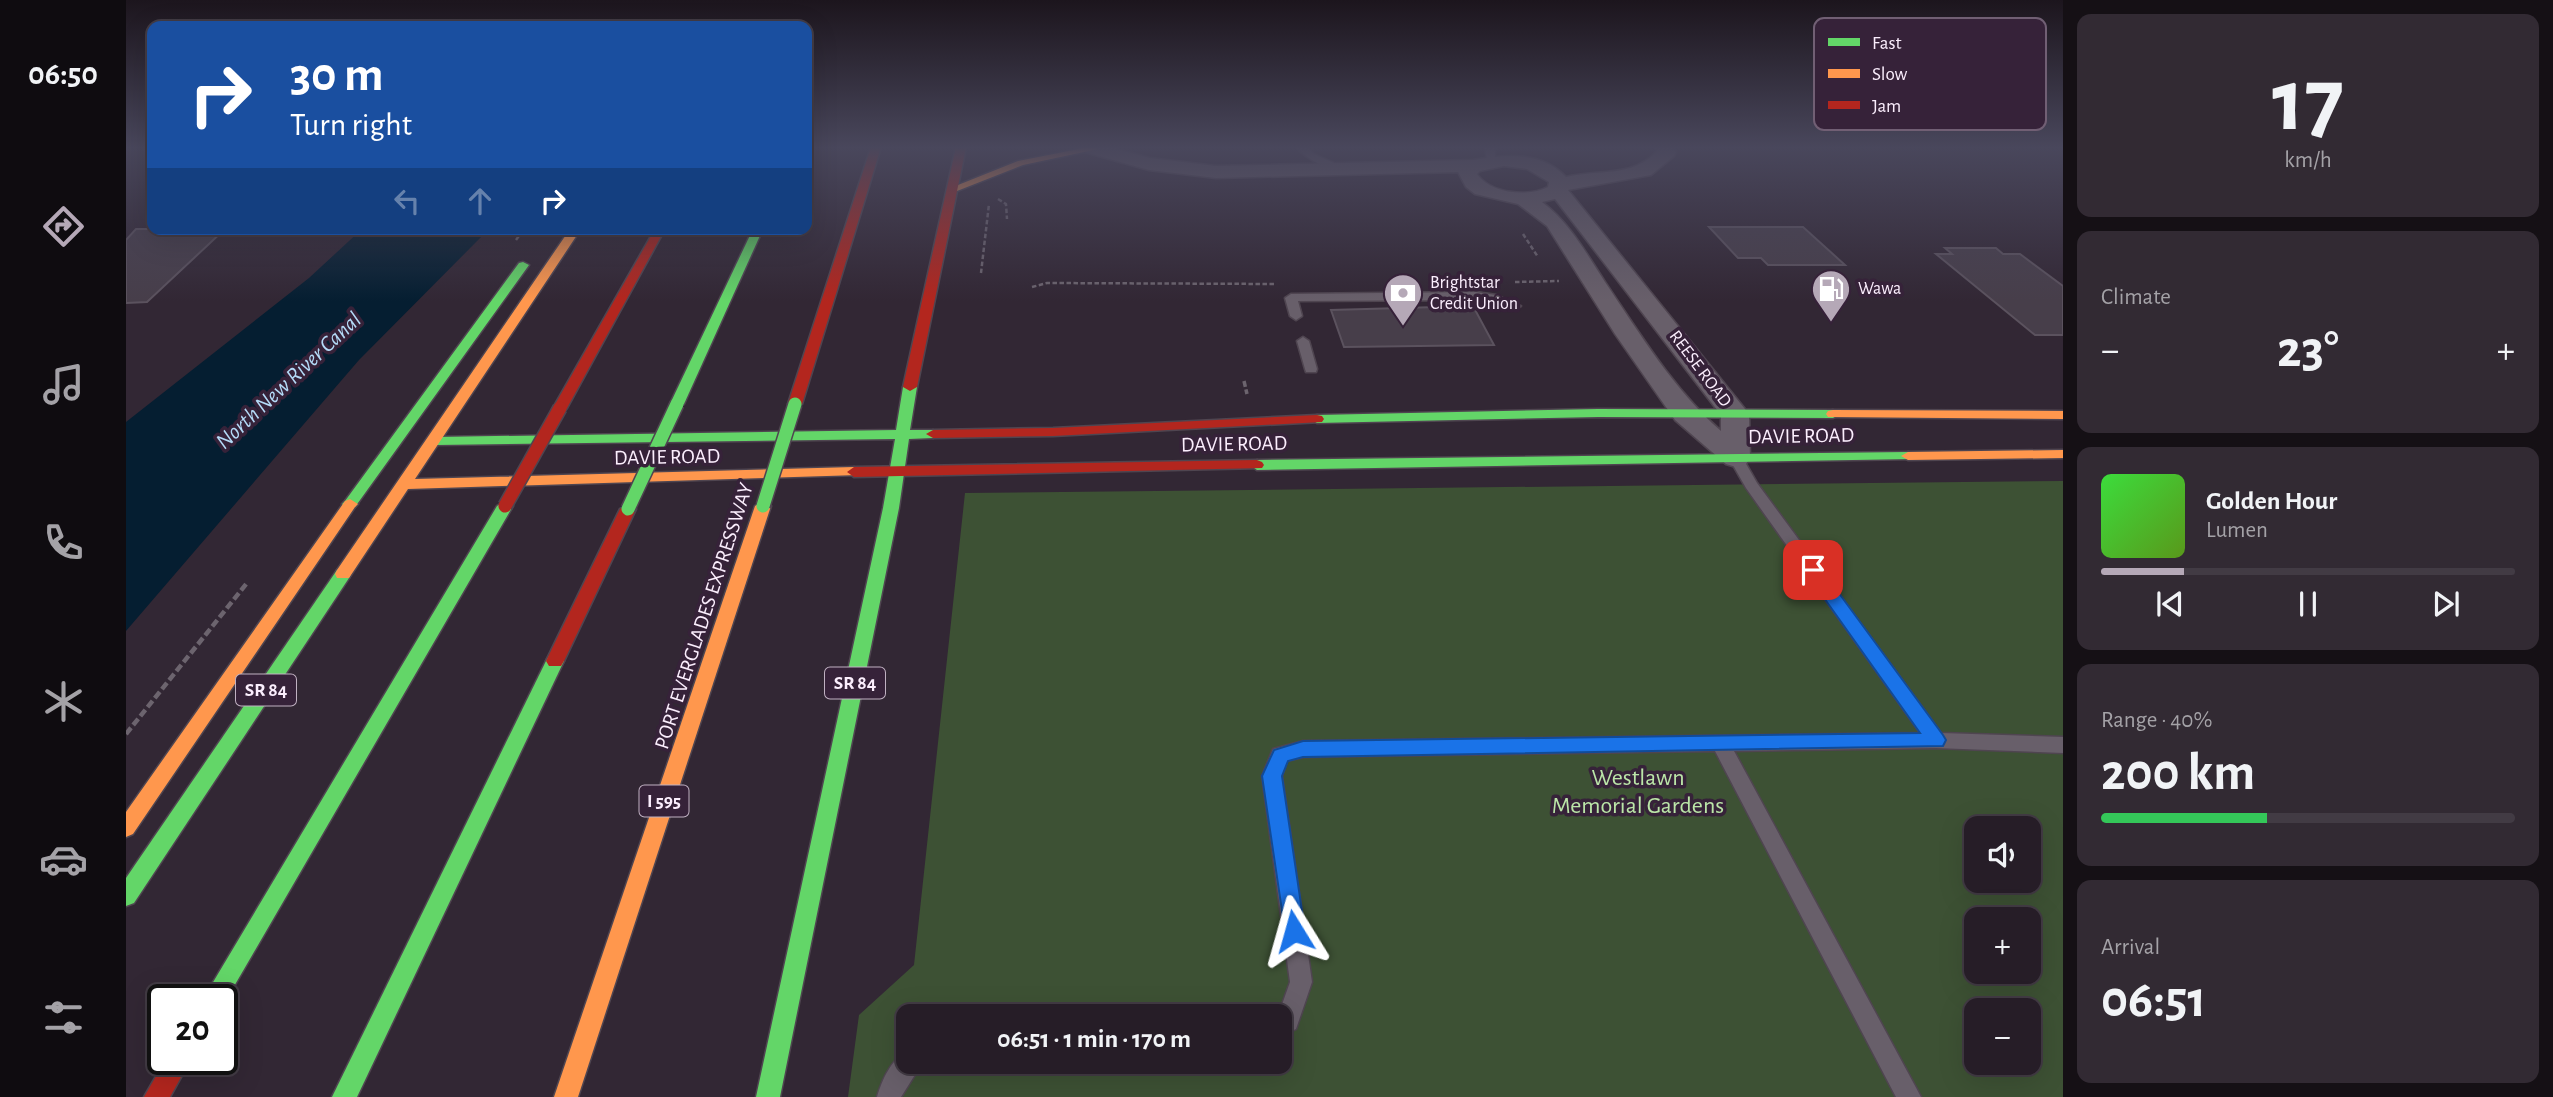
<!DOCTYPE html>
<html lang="en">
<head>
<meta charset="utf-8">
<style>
	body { margin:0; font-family:"Alegreya Sans",sans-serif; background:#322a33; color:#f1f3f6; height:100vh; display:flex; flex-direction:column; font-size:26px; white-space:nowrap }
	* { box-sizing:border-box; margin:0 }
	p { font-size:23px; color:#a4a2a7 }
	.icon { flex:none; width:38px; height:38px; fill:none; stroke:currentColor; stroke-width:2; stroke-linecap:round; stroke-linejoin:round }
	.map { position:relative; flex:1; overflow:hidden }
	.panel { display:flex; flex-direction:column; gap:14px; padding:14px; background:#151015; width:490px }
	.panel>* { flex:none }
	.guide { position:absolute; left:21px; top:21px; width:665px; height:214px; border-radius:14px; box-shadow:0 7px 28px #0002,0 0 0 2px #423b44; background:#1a4fa0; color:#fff; overflow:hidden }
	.tools { position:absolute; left:1838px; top:816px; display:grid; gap:14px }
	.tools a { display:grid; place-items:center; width:77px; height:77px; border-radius:14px; background:#261d27; box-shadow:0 7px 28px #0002,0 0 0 2px #423b44; font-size:35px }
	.speed { position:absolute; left:21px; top:984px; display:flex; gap:14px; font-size:35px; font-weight:700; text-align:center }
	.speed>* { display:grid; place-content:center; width:91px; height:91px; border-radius:50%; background:#261d27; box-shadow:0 7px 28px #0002,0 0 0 2px #423b44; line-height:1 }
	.speed .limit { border:4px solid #111; border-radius:10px; background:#fff; color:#111 }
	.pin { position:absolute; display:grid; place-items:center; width:60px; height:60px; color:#fff; margin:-30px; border-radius:14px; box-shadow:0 4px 10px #0006 }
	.me { position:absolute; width:77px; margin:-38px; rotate:352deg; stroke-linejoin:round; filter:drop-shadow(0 0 5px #0008) }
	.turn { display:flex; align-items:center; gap:24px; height:147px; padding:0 28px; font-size:32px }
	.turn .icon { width:91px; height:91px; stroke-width:2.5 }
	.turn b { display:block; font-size:49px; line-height:60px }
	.lanes { display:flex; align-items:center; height:66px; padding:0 28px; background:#0003; justify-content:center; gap:35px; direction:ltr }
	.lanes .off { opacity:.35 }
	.big { font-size:52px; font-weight:700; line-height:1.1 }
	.panel .tile { flex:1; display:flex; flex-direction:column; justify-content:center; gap:10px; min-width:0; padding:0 24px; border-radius:14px; background:#322a33 }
	.panel .dial { align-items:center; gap:0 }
	.dial b { font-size:91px; line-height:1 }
	.song { display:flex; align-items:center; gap:21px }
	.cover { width:84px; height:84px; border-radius:10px; background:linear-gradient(135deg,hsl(120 70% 55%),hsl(90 70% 35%)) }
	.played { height:7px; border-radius:4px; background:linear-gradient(90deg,#b5a8b7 20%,#423b44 20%) }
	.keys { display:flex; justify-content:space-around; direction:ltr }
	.heat { display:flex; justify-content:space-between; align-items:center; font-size:38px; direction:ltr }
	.charge { height:10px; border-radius:5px; background:linear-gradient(90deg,#34c759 40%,#423b44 0) }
	.trip { position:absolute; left:770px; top:1004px; width:396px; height:70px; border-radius:14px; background:#261d27; box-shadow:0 7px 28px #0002,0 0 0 2px #423b44; font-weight:700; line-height:70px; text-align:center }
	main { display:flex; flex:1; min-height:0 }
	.tab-bar { display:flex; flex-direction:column; width:126px; justify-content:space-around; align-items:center; background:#0f0c10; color:#a4a2a7 }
	.tab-bar .icon { width:49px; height:49px }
	.tab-bar .current { color:#b5a8b7 }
	.tab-bar b { font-size:32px; color:#f1f3f6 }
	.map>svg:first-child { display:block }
</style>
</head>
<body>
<main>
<nav class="tab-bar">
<b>06:50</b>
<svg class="icon current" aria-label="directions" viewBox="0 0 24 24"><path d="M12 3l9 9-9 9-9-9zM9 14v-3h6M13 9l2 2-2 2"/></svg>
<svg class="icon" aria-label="music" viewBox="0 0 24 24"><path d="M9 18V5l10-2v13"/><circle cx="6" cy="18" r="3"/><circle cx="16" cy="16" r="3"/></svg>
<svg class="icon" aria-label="phone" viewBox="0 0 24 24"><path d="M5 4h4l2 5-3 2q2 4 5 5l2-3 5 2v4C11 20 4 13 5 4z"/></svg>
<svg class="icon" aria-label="climate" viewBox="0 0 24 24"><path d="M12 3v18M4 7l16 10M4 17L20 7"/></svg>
<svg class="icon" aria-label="car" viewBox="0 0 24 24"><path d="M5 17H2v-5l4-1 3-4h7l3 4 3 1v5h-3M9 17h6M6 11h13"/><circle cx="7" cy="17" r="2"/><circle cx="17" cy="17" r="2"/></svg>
<svg class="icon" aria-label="filters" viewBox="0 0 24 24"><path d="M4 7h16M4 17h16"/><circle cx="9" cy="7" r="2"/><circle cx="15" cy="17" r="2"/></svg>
</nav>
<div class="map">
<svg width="1937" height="1097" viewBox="0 0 1937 1097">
	<rect width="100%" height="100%" fill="#322734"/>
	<!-- green -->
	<path fill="#3d5134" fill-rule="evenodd" d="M1937,481V1097H722L733,1015L788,965L839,493ZM1850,828H1902V880H1850ZM1850,919H1902V971H1850ZM1850,1010H1902V1062H1850ZM782,1017H1153V1062H782Z"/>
	<!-- water -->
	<polygon fill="#051e31" points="236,229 363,229 233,360 0,631 0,422 183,278"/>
	<!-- building -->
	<g fill="#473e4a" stroke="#5b525e" stroke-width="2">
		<polygon points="1583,227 1677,227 1719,265 1642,265 1635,258 1612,258"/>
		<polygon points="10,229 99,229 21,302 0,303 0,240"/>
		<polygon points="1819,248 1870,248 1877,254 1894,254 1937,286 1937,335 1909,335 1810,254 1826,254"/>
		<polygon points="1347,306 1368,345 1218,347 1205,310"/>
	</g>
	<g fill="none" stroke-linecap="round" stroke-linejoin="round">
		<!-- lane casing -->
		<g stroke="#4f4550" stroke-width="3">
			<g id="lane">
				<path d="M1170,147H1181L1188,154L1217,167C1204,174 1179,157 1170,147Z"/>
				<polygon points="1359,147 1369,147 1369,163 1361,161"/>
				<polygon points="1350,292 1370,295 1395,306 1389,310 1364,300 1350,300 1172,301 1176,316 1170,320 1164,316 1159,298 1165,294"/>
				<polygon points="1177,337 1183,341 1191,369 1190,372 1180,372 1179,369 1171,341"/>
				<polygon points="1610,454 1615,455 1631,483 1815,733 1937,737 1937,753 1810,748 1608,751 1795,1097 1770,1097 1589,751 1177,757 1161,761 1156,776 1186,982 1170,1029 1153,1037 1153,1017 1145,1017 1153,1013 1164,982 1136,776 1147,749 1177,741 1794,733 1620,488 1603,458"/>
				<path d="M782,1051V1062H797L775,1097H751C756,1080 765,1059 782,1051Z"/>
			</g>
		</g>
		<!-- street casing -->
		<g stroke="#4f4550" stroke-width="3">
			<path id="street" d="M953,147H983L1024,158L1090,166L1347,160C1379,154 1416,151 1440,177C1472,169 1507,178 1531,151L1529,147H1547L1550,152L1548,156L1525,175L1442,190L1623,414L1624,458L1620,464L1610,467L1600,464L1549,420L1489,334L1421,226L1392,204L1349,194L1340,187L1332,172L1090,178L1023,170L955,151ZM1378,166L1401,169L1423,182L1422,187C1402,197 1365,194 1351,174L1354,171ZM1429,199L1595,415V431C1548,390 1514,334 1479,282C1460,253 1444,223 1416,202Z"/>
		</g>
		<!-- fast casing -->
		<g stroke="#4f4550" stroke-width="3">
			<g id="fast">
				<polygon points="627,229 637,229 558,404 551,408 546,407 544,404"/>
				<polygon points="397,262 403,265 229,507 219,507 216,504 219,501 393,263"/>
				<polygon points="784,383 791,387 784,430 807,430 814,434 807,438 783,439 773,508 654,1097 630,1097 757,508 769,439 310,445 303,441 310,437 770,430 777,387"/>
				<polygon points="1472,409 1707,410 1714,414 1707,418 1472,417 1191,423 1184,419 1191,415"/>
				<polygon points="1782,452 1787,453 1789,456 1787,459 1131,470 1124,465 1131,460"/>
				<polygon points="379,501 387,506 96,1007 96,999 77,999 371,506"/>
				<polygon points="217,568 225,574 223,578 8,903 0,906 0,878 211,570"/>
				<polygon points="429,654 435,656 438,661 231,1097 206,1097 420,661 423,656"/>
			</g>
		</g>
		<!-- slow casing -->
		<g stroke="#4f4550" stroke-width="3">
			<g id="slow">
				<polygon points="963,147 972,149 897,165 831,191 822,189 892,161"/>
				<polygon points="444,229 455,229 289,479 728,467 735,472 733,475 282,489 223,578 211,578 209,574 211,570"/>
				<polygon points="1707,410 1937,411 1937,419 1702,417 1700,414 1702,411"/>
				<polygon points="1937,450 1937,458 1782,460 1775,456 1782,452"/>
				<polygon points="224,499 232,504 229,507 7,834 0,837 0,812 219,501"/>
				<polygon points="637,501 645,506 452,1097 428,1097 629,506"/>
			</g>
		</g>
		<!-- jam casing -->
		<g stroke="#4f4550" stroke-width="3">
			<g id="jam">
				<polygon points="745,147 755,147 676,404 669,408 664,407 662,404"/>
				<polygon points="830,147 840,147 791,387 784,391 777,387"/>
				<polygon points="529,229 539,229 441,408 439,411 429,411 427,408"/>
				<polygon points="1191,415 1196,416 1198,419 1196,422 927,436 807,438 800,434 807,430 927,428"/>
				<polygon points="1131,460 1136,462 1138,465 1136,468 728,477 721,472 728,467"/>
				<polygon points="502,504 510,509 438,661 435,666 423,666 420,661 494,509"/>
				<polygon points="40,1059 65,1059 44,1097 18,1097"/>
			</g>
		</g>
		<!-- path-far2 -->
		<g stroke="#6c646e" stroke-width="2.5" stroke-dasharray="4.5 2.5" stroke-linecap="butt">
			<polyline points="872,199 880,204 881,219"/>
			<polyline points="1397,234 1412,257"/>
			<polyline points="390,240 398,229"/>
			<polyline points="855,273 863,204"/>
			<polyline points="1389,282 1433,281"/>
			<polyline points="906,287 921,283 1150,284"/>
		</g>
		<!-- path-far1 -->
		<polyline stroke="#6c646e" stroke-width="3.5" stroke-dasharray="6 2.5" stroke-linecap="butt" points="1118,381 1121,394"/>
		<!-- path -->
		<polyline stroke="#6c646e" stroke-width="4.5" stroke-dasharray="8 3.5" stroke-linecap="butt" points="0,734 121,583"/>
		<!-- lane -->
		<use href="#lane" fill="#685f6a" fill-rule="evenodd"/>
		<!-- street -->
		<use href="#street" fill="#685f6a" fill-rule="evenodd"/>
		<!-- fast -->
		<use href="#fast" fill="#63d668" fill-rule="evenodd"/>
		<!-- slow -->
		<use href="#slow" fill="#ff974d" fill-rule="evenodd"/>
		<!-- jam -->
		<use href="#jam" fill="#b3261e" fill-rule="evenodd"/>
		<!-- fast-bridge casing -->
		<g stroke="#4f4550" stroke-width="16" stroke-linecap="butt">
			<g id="fast-bridge">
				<polyline points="637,506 669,404"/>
				<polyline points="502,509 551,404"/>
			</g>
		</g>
		<!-- jam-bridge casing -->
		<g stroke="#4f4550" stroke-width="16" stroke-linecap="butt">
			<polyline id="jam-bridge" points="379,506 434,408"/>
		</g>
		<!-- fast-bridge -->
		<use href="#fast-bridge" stroke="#63d668" stroke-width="13"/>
		<!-- jam-bridge -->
		<use href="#jam-bridge" stroke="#b3261e" stroke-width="13"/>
	</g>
	<!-- sky -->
	<linearGradient id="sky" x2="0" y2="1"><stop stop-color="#1c151d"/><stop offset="0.49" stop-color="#49475c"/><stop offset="1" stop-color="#49475c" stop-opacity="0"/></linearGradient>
	<rect width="1937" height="301" fill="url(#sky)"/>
	<!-- route -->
	<polygon fill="#1a73e8" stroke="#114b97" stroke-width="2" points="1687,564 1693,566 1817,735 1820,740 1817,746 1177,757 1162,761 1156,776 1179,931 1176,938 1168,941 1160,938 1136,776 1148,750 1177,741 1794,733 1681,574 1681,566"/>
	<!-- icons -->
	<defs>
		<g id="fuel-pin" transform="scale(2.0125)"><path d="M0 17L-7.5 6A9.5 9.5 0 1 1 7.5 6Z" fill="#b5a8b7" stroke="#362239"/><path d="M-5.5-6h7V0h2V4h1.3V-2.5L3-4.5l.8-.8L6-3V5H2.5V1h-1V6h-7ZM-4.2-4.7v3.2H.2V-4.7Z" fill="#fff"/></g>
		<g id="bank-pin" transform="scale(2.0125)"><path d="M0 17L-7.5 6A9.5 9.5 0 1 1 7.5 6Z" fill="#b5a8b7" stroke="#362239"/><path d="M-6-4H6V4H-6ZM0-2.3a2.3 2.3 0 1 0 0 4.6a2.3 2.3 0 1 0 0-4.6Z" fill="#fff"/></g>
	</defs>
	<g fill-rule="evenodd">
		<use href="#fuel-pin" x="1705" y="289"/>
		<use href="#bank-pin" x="1277" y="293"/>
	</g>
	<g text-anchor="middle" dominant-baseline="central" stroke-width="7" stroke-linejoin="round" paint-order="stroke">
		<!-- far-poi labels -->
		<g font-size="18" fill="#fbeefd" stroke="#362239" text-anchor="start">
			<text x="1304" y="283">Brightstar<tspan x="1304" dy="21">Credit Union</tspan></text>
			<text x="1732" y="289">Wawa</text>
		</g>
		<!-- far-street labels -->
		<g font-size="18" fill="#fbeefd" stroke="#362239">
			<text transform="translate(1574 369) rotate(53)">REESE ROAD</text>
		</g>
		<!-- shield labels -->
		<g fill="#362239" stroke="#c0b1c2" stroke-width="2">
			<rect x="699" y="667.5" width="60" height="31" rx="5"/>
			<rect x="110" y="674.5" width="60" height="31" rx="5"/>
			<rect x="513.5" y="785.5" width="49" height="31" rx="5"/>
		</g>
		<g font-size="19" font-weight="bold" fill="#fbeefd">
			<text x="729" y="683">SR 84</text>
			<text x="140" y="690">SR 84</text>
			<text x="538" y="801">I 595</text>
		</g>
		<!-- street labels -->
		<g font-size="21" fill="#fbeefd" stroke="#362239">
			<text transform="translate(1675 436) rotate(-1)">DAVIE ROAD</text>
			<text transform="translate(1108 444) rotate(-1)">DAVIE ROAD</text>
			<text transform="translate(541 457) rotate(-1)">DAVIE ROAD</text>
			<text transform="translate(578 616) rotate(-72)">PORT EVERGLADES EXPRESSWAY</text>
		</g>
		<!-- water labels -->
		<g font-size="23" font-style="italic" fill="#b4daf7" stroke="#362239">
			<text transform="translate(163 381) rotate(-43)">North New River Canal</text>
		</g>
		<!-- near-park labels -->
		<g font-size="24" fill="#bbe6a8" stroke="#362239">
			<text x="1512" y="778">Westlawn<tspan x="1512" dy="28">Memorial Gardens</tspan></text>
		</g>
	</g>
	<!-- legend -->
	<rect x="1688" y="18" width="232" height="112" rx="10" fill="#362239" stroke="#715f74" stroke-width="2"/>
	<rect x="1702" y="38" width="32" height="8" fill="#63d668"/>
	<rect x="1702" y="69" width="32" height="9" fill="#ff974d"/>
	<rect x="1702" y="101" width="32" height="8" fill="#b3261e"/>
	<g font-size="19" fill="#fbeefd">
		<text x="1746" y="49">Fast</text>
		<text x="1746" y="80">Slow</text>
		<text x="1746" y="112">Jam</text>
	</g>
</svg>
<div class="tools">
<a><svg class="icon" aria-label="sound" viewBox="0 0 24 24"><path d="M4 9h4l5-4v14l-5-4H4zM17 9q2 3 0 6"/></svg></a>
<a>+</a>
<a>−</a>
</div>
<div class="speed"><div class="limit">20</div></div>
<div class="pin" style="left:1687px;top:570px;background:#d93025"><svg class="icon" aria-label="arrive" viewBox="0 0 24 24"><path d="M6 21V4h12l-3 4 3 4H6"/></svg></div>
<svg class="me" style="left:1168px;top:931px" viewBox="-20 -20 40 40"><path d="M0-17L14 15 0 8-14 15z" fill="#1a73e8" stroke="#fff" stroke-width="4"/></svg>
<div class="trip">06:51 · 1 min · 170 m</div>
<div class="guide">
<div class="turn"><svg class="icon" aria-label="right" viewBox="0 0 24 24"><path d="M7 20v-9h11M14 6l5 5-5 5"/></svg><div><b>30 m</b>Turn right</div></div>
<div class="lanes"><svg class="icon off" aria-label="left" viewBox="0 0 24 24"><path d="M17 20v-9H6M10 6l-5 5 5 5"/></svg><svg class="icon off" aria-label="ahead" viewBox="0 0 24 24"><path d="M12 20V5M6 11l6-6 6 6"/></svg><svg class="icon" aria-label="right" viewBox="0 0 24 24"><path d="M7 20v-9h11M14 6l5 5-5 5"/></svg></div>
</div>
</div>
<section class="panel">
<div class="tile dial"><b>17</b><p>km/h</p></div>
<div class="tile"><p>Climate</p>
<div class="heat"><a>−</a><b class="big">23°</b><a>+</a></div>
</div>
<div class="tile">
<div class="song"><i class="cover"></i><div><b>Golden Hour</b><p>Lumen</p></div></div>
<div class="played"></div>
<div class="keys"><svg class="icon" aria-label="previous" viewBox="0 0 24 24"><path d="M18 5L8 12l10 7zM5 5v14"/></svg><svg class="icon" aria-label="pause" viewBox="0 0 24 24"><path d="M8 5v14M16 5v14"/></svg><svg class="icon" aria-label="next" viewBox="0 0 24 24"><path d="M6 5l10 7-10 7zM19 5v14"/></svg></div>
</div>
<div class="tile"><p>Range · 40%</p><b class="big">200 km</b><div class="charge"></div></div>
<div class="tile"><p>Arrival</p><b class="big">06:51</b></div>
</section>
</main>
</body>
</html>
